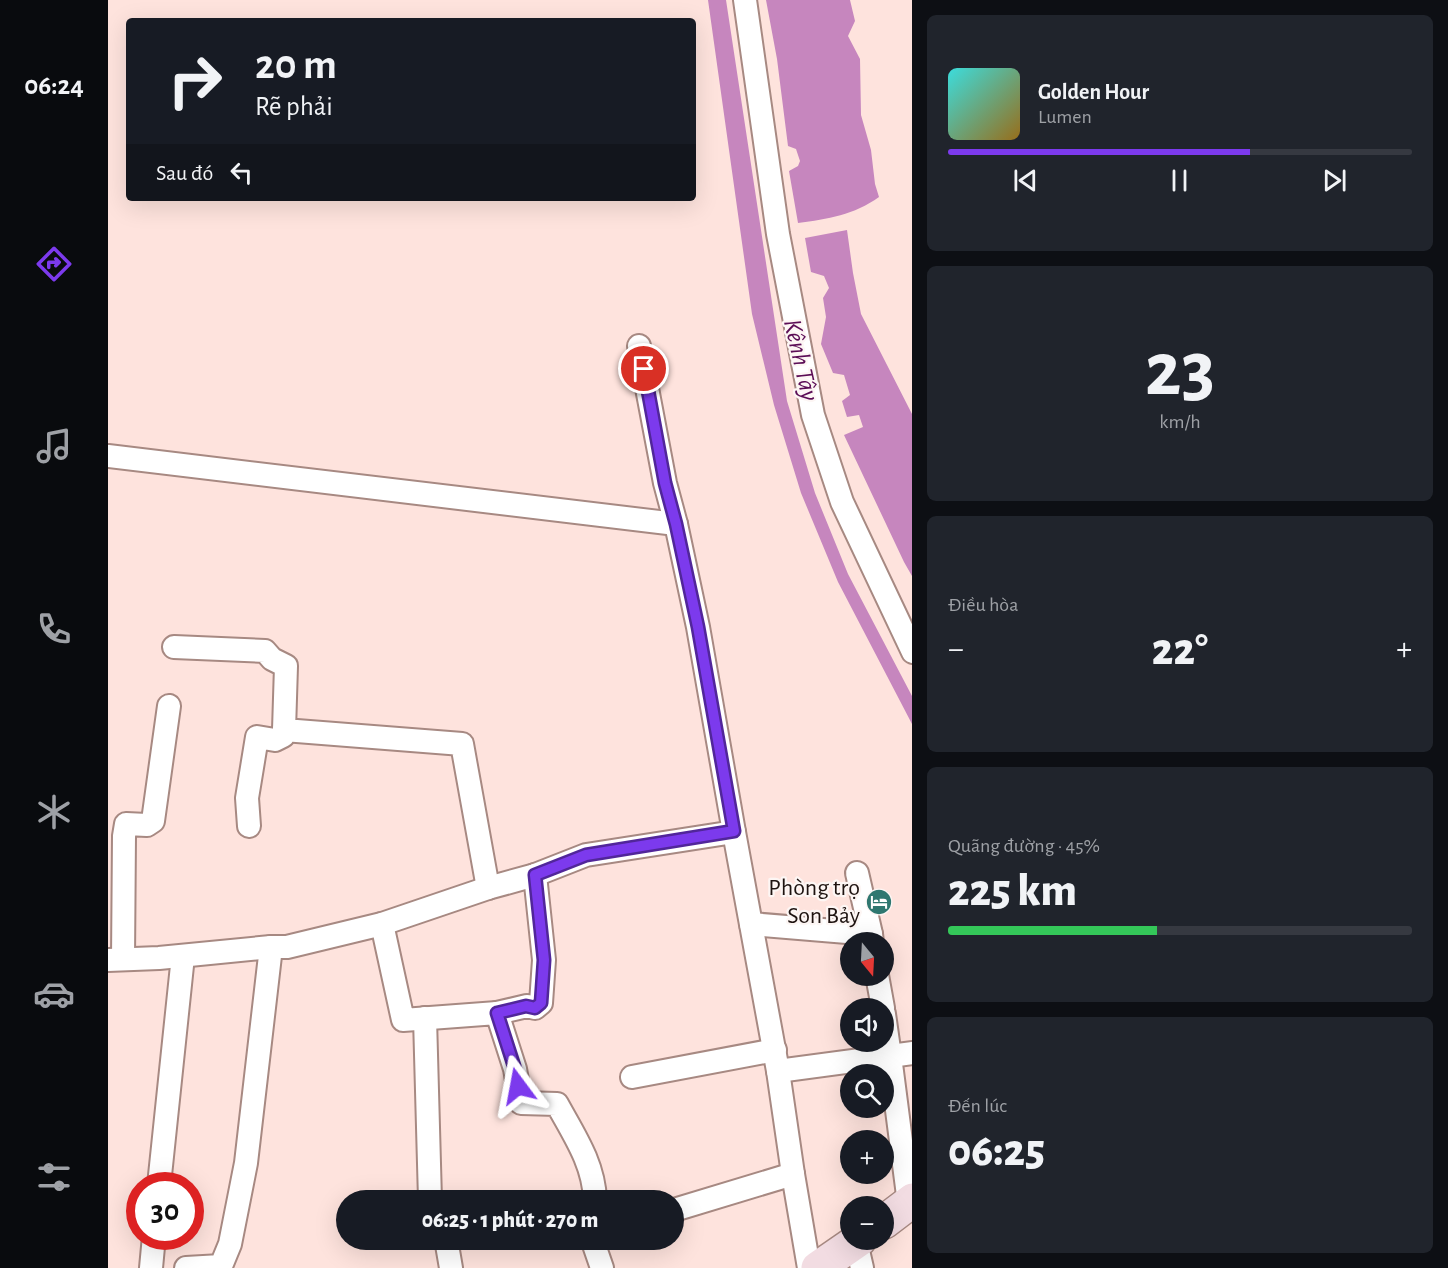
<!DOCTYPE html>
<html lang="vi">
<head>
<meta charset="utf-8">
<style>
	body { margin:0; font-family:"Alegreya Sans",sans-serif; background:#20242c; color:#f1f3f6; height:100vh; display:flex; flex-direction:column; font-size:22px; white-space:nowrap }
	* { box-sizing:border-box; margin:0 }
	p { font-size:20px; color:#9ea1a6 }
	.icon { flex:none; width:33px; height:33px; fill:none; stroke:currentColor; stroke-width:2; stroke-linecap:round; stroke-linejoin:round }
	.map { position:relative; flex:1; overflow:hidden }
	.details { display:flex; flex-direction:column; gap:15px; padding:15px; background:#0d0f14; width:536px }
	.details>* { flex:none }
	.guide { position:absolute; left:18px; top:18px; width:570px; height:183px; border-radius:6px; box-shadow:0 6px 24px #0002; background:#171b24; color:#f1f3f6; overflow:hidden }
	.needle { width:39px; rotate:162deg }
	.buttons { position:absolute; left:732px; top:932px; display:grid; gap:12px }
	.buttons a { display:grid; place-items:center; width:54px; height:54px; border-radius:50%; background:#171b24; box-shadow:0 6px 24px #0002; font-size:30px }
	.speed { position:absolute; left:18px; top:1172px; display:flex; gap:12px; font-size:30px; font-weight:700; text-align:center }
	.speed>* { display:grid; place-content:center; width:78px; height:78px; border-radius:50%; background:#171b24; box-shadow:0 6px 24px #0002; line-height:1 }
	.speed .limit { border:9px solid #d22; background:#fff; color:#111 }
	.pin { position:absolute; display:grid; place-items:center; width:51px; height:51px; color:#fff; margin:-26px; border:3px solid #fff; border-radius:50%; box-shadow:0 2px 6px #0007 }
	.me { position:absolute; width:66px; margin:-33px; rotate:347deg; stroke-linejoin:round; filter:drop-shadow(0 0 4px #0008) }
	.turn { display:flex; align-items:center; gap:21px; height:126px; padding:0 30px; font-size:27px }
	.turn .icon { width:78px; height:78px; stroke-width:2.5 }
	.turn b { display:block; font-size:42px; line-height:51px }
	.then { display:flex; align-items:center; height:57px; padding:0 30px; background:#0003; gap:12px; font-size:22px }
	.big { font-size:45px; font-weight:800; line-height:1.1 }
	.details .widget { flex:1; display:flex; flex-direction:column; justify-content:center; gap:9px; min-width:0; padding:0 21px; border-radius:9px; background:#20242c }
	.details .dial { align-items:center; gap:0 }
	.dial b { font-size:78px; line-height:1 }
	.song { display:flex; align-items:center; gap:18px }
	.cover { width:72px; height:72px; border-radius:9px; background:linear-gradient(135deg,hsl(180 70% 55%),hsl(40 70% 35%)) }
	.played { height:6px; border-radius:3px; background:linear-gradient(90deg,#7c3aed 65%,#363941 65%) }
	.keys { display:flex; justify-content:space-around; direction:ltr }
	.heat { display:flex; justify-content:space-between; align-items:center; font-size:33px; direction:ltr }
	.charge { height:9px; border-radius:4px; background:linear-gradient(90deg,#34c759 45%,#363941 0) }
	.trip { position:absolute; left:228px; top:1190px; width:348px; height:60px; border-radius:30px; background:#171b24; box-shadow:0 6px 24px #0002; font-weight:800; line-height:60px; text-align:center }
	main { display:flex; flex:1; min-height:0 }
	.dock { display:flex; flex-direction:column; width:108px; justify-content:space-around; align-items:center; background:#090b0e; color:#9ea1a6 }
	.dock .icon { width:42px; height:42px }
	.dock .on { color:#7c3aed }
	.dock b { font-size:27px; color:#f1f3f6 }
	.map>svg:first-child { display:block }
</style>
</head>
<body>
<main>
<nav class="dock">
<b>06:24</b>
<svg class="icon on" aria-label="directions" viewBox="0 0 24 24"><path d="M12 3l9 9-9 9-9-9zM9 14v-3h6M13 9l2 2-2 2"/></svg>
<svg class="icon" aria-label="music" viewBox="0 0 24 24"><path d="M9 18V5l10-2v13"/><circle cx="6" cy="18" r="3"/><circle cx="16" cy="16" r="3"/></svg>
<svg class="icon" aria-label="phone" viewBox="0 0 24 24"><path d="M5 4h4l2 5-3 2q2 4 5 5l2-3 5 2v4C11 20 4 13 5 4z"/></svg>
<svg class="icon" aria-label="climate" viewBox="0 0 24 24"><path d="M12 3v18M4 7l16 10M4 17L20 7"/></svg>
<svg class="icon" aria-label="car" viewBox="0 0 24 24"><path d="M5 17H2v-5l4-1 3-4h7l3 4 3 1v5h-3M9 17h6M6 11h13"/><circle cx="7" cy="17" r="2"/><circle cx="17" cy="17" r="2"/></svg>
<svg class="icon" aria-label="filters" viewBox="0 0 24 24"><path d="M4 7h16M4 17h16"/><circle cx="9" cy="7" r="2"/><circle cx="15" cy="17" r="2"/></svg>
</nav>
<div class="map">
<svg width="805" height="1268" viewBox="0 0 805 1268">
	<rect width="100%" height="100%" fill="#fee3dd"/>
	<!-- water -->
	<g fill="#c686be">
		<polygon points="600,0 618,0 679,401 707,493 740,574 804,696 804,724 730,582 693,493 666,405 644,314"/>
		<path d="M658,0H742L747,21L740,36L752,59L753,115L763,150L767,184L771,197C746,215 720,219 690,223L681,171L690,166L692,161L688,149L680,146L669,59Z"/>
		<polygon points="739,230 745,273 753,314 804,414 804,576 796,562 736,435 755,427 751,415 739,417 734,401 742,395 736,375 725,373 713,344 718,317 715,298 721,288 716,276 703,272 697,238"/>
	</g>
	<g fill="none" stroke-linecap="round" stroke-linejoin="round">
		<!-- minor casing -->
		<g stroke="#a78982" stroke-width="26">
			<g id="minor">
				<polyline points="637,0 670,234 705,415 734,502 805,652"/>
				<polyline points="531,346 557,483 568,524 590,627 626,832 670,1071 685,1174 701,1268"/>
				<polyline points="0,456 568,524"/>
				<polyline points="66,647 157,651 164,659 178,666 176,730 354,744 380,888"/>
				<polyline points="141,826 139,798 149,737 167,740 175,736 176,730"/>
				<polyline points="749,873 763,934"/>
				<path d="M274,924L295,1020L389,1013L407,1069L413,1103L449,1104C466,1135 486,1164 487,1200"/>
				<polyline points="643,924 763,934 764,942"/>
				<polyline points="15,959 16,836 18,824 39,825 45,821 61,706"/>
				<polyline points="0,960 51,958 163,947 179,947 274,924 380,888 427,875 478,855 626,832"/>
				<polyline points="769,975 775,1008"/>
				<polyline points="389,1013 419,1006 427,1008 433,1003 436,960 427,875"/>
				<polyline points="776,1014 782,1056 801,1203"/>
				<polyline points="317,1018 322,1200"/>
				<polyline points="670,1071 805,1053"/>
				<polyline points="524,1077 667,1050"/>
				<polyline points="51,1185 75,956"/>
				<polyline points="566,1210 685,1174"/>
				<polyline points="338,1239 343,1268"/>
				<polyline points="484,1239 494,1268"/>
				<polyline points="748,1242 754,1268"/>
				<polyline points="43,1268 46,1236"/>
				<polyline points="78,1268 113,1266 122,1244 138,1163 163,947"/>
			</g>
		</g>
		<!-- secondary casing -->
		<g stroke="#a78982" stroke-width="36">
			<g id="secondary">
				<polyline points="776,1222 805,1200"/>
				<polyline points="710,1268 752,1239"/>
			</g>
		</g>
		<!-- minor -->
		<use href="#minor" stroke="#fff" stroke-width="22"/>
		<!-- secondary -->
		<use href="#secondary" stroke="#f2dce2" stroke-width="33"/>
	</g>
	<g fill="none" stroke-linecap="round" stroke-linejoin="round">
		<!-- route casing -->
		<g stroke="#51269a" stroke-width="15">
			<polyline id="route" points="410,1086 407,1069 389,1013 418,1006 427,1008 433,1003 436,960 427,875 478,855 626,831 590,627 568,524 557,483 536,369"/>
		</g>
		<!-- route -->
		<use href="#route" stroke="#7c3aed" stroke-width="10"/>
	</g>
	<!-- icons -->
	<defs>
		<g id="hotel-disc" transform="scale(1.35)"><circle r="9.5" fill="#2f7770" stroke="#fdf6f4"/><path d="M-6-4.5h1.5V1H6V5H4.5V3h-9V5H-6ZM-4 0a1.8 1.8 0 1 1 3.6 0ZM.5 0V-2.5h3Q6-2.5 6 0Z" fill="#fff"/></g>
	</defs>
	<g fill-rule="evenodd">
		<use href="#hotel-disc" x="771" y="902"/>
	</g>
	<g text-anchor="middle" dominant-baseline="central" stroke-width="4.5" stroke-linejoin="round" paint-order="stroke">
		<!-- poi labels -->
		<g font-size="24" fill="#1e1310" stroke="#fdf6f4" text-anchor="end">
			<text x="752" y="888">Phòng trọ<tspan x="752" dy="28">Son Bảy</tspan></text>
		</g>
		<!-- water labels -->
		<g font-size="26" font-style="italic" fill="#5b0d56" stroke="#fdf6f4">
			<text transform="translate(693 360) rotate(77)">Kênh Tây</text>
		</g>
	</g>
</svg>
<div class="buttons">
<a><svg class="needle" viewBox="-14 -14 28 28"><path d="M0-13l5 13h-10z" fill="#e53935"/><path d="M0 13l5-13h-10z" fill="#9ea1a6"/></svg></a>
<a><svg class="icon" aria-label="sound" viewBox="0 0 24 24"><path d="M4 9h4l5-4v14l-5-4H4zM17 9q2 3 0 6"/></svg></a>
<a><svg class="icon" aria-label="search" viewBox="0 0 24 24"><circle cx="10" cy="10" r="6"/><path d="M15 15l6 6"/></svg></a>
<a>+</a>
<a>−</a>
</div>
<div class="speed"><div class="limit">30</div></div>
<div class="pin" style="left:536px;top:369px;background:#d93025"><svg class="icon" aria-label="arrive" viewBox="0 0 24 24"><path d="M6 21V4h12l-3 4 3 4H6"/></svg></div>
<svg class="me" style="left:410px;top:1086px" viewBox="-20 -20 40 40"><path d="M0-17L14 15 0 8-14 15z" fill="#7c3aed" stroke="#fff" stroke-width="4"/></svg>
<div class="trip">06:25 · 1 phút · 270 m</div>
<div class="guide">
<div class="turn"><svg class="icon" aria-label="right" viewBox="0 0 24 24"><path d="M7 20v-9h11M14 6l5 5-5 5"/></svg><div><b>20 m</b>Rẽ phải</div></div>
<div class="then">Sau đó<svg class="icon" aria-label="left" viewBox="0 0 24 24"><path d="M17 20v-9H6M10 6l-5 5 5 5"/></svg></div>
</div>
</div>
<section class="details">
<div class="widget">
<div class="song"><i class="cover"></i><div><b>Golden Hour</b><p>Lumen</p></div></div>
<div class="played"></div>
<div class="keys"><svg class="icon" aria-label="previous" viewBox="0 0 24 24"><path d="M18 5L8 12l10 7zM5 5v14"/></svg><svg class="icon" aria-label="pause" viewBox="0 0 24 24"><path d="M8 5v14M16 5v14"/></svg><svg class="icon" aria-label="next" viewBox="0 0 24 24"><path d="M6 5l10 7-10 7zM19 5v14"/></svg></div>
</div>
<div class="widget dial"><b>23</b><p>km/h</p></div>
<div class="widget"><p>Điều hòa</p>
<div class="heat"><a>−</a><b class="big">22°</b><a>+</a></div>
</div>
<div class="widget"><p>Quãng đường · 45%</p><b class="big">225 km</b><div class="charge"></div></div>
<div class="widget"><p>Đến lúc</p><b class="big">06:25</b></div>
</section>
</main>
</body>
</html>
